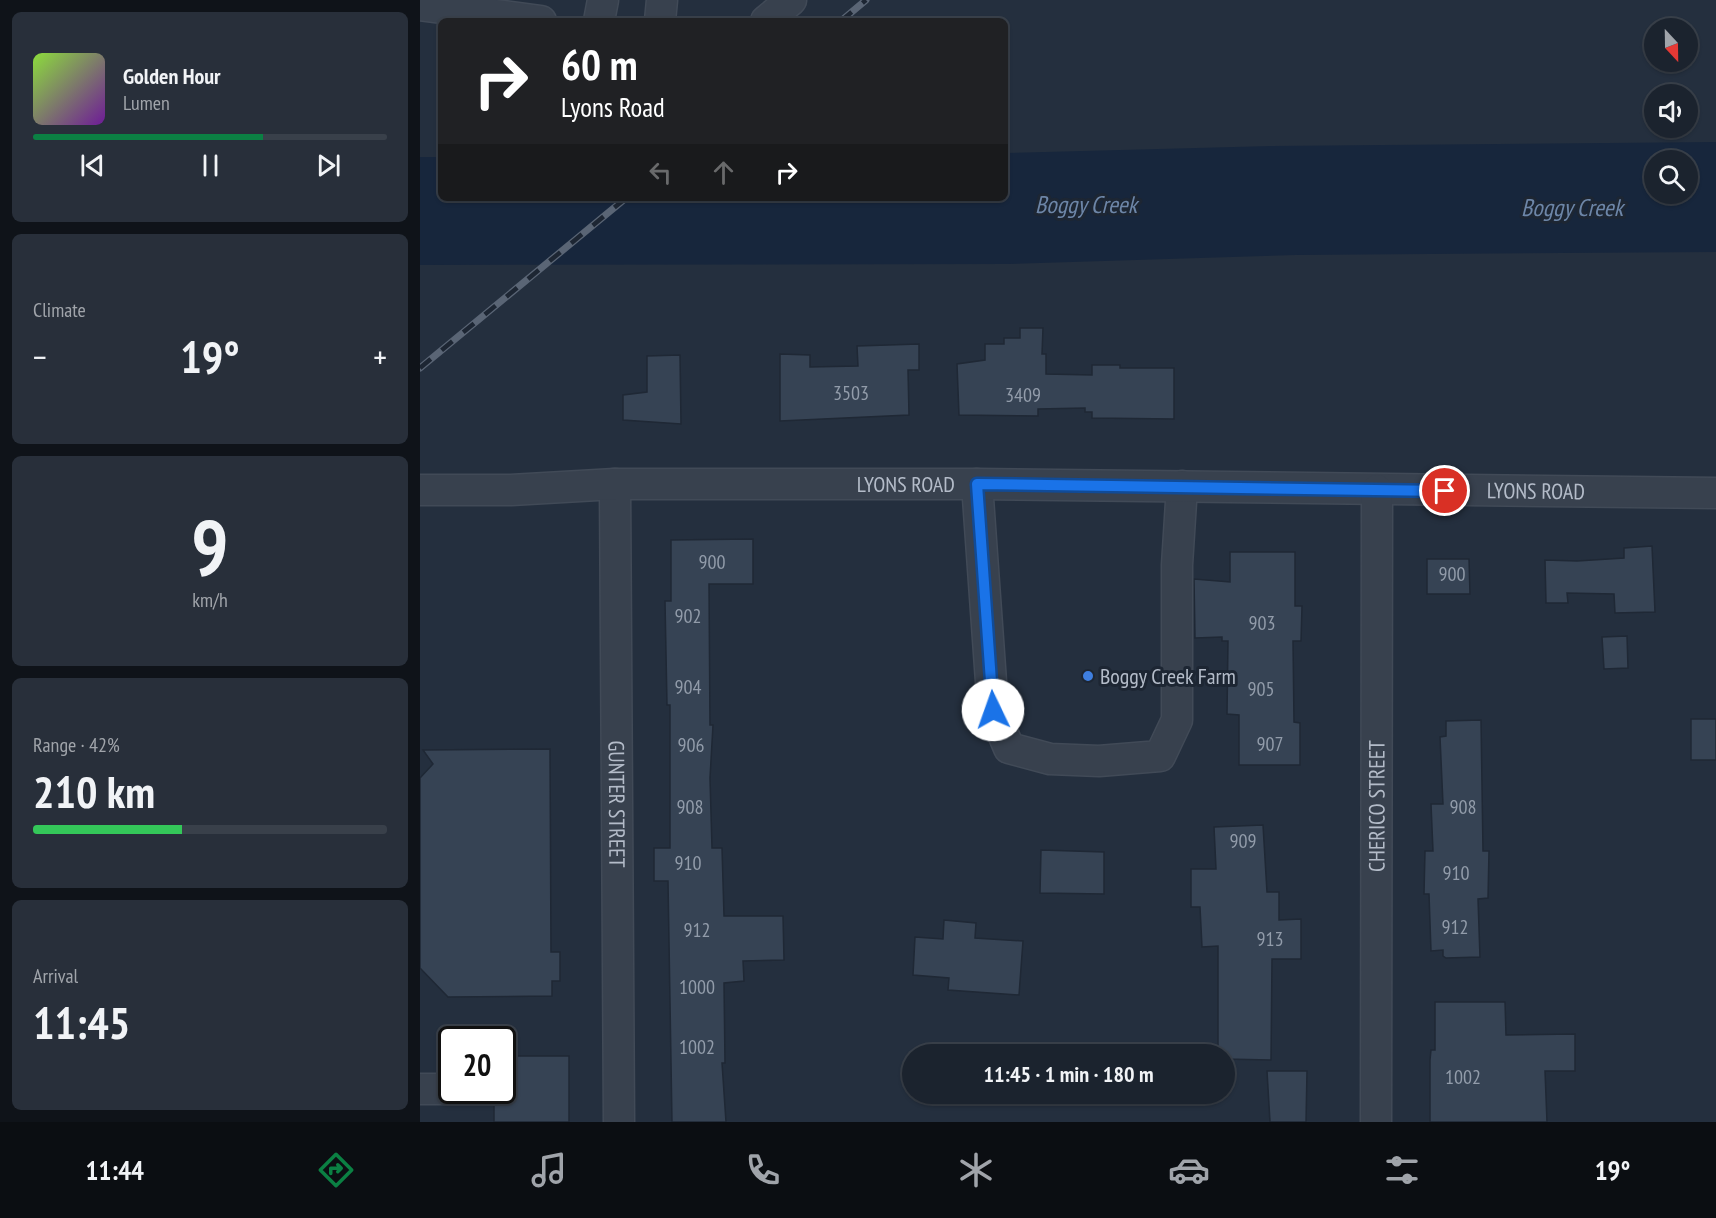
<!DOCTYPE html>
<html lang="en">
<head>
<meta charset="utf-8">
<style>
	body { margin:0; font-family:"PT Sans Narrow",sans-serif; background:#282f3a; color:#f1f3f6; height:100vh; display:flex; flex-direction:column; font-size:22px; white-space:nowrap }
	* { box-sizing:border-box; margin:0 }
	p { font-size:20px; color:#a0a4aa }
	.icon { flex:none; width:33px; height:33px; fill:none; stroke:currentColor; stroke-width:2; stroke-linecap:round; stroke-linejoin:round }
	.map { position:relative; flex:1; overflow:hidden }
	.side { display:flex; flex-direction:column; gap:12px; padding:12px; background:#0f1319; width:420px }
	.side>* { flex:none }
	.guide { position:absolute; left:18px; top:18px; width:570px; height:183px; border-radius:9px; box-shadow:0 2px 4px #0004,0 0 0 2px #39404a; background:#202124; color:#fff; overflow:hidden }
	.needle { width:39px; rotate:158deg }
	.buttons { position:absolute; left:1224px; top:18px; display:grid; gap:12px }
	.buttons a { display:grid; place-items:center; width:54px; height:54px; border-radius:50%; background:#1b232e; box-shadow:0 2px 4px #0004,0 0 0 2px #39404a; font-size:30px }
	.speed { position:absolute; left:18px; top:1026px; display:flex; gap:12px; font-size:30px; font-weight:700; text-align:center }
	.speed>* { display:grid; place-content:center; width:78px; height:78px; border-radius:50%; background:#1b232e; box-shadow:0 2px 4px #0004,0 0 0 2px #39404a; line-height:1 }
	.speed .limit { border:3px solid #111; border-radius:9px; background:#fff; color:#111 }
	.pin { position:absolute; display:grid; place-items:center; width:51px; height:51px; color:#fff; margin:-26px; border:3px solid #fff; border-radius:50%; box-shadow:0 2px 6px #0007 }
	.me { position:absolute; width:66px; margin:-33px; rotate:357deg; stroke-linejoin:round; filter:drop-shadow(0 0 4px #0008) }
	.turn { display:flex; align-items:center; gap:21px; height:126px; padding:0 24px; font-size:27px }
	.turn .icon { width:78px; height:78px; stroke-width:2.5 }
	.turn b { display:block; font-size:42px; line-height:51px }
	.lanes { display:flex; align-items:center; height:57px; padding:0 24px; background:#0003; justify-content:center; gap:30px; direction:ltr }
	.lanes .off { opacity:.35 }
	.big { font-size:45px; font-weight:700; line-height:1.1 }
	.side .widget { flex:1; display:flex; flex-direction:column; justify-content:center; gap:9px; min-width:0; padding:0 21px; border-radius:9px; background:#282f3a }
	.side .dial { align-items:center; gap:0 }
	.dial b { font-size:78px; line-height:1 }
	.song { display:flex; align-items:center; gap:18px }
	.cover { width:72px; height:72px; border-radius:9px; background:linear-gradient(135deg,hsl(90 70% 55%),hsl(280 70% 35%)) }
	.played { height:6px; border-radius:3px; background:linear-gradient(90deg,#0b8043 65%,#39404a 65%) }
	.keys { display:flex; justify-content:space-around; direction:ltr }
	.heat { display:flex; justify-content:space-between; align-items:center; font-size:33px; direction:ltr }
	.charge { height:9px; border-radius:4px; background:linear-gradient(90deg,#34c759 42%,#39404a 0) }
	.trip { position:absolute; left:482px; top:1044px; width:333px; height:60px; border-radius:30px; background:#1b232e; box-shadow:0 2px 4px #0004,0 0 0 2px #39404a; font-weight:700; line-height:60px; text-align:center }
	.dock { display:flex; height:96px; justify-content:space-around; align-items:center; background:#0b0e12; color:#a0a4aa }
	.dock .icon { width:42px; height:42px }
	.dock .current { color:#0b8043 }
	.dock b { font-size:27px; color:#f1f3f6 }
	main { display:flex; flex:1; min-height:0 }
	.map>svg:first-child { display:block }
</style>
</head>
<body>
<main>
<section class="side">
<div class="widget">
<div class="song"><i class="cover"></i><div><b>Golden Hour</b><p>Lumen</p></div></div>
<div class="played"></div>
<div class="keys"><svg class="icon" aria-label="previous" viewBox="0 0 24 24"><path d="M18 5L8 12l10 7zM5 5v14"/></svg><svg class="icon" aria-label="pause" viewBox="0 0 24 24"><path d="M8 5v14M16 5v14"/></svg><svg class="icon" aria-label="next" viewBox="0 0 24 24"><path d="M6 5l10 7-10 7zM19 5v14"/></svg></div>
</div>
<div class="widget"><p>Climate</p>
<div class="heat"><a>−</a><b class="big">19°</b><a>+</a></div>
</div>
<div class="widget dial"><b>9</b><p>km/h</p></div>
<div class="widget"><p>Range · 42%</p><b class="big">210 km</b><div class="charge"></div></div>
<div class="widget"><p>Arrival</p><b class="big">11:45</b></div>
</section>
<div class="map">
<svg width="1296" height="1122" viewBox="0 0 1296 1122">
	<rect width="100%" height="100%" fill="#242f3e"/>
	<!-- water -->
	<path fill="#17263c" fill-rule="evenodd" d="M1296,142V252L876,255L588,264L0,265V157H21V198H585V153L852,146ZM1234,160H1268V194H1234Z"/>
	<!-- building -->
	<g fill="#364354" stroke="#1f2835" stroke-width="1.5">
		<polygon points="600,328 623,328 622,354 626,354 626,374 672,375 672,365 700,365 700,368 754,368 754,419 672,418 672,412 665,412 665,408 618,409 618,416 539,415 537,364 565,360 565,344 584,344 584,338 600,338"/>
		<polygon points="499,344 499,370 488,370 489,415 360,421 360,354 390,355 390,367 438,366 437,346"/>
		<polygon points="260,355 261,424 203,420 203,395 227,392 227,356"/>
		<polygon points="333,539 333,584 289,584 290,725 293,725 290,778 292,848 302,848 304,916 363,916 364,960 323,961 324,981 304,983 305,1063 302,1063 306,1122 252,1122 248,881 234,881 234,848 250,848 250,705 247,705 245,601 251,601 251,540"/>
		<polygon points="1232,546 1235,612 1195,613 1194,594 1147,593 1148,603 1126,603 1125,560 1157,561 1204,558 1204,548"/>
		<polygon points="810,552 875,552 875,606 882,606 881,641 873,641 874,722 880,723 880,765 819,765 819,715 807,714 808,641 802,641 802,637 775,638 774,579 810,582"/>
		<polygon points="1007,559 1049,559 1050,594 1007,594"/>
		<polygon points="1207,636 1208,668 1184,669 1182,637"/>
		<rect x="1271" y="719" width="25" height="41"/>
		<polygon points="1061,720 1063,851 1069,851 1068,898 1058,899 1060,957 1026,958 1023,956 1023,950 1011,951 1009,894 1004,894 1005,851 1013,851 1011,804 1023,804 1020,737 1026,736 1026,721"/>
		<polygon points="130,749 131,952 140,952 140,981 132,981 132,996 28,997 0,968 0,778 13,764 3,750"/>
		<polygon points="843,825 847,892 859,892 859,920 881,919 881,959 852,959 851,1060 804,1059 804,1054 798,1054 798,946 782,947 780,907 771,907 771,869 796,869 794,827"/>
		<polygon points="621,850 684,852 684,894 620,893"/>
		<polygon points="524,920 556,923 555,938 603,941 599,995 528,990 529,978 493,975 495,937 523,939"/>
		<polygon points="1015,1002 1085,1002 1086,1035 1155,1034 1155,1071 1125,1071 1127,1122 1010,1122 1010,1060 1011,1050 1015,1050"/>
		<polygon points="82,1056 149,1056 149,1122 74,1122 74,1090 82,1090"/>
		<polygon points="847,1071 887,1071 886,1122 850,1122"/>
	</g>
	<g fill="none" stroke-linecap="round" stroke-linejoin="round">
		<!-- minor casing -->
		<g stroke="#414a57" stroke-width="33">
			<g id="minor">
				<polyline points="0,5 121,21"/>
				<polyline points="179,21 183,0"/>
				<polyline points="240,21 242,0"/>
				<polyline points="346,21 371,0"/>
				<path id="s1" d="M195,484L199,1122"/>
				<polyline points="557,484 573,710 589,748 630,759 679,761 740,756 757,720 757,565 762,486"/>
				<path id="s2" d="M0,490H91L195,484H557L1296,493"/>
				<polyline points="0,1089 32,1089"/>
				<path id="s3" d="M956,1122L957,490"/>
			</g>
		</g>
		<!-- minor -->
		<use href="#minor" stroke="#38414e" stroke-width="30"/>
		<!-- rail casing -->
		<g stroke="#5a6575" stroke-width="7">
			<g id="rail">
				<polyline points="421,21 446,0"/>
				<polyline points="0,368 206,198"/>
			</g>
		</g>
		<!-- rail -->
		<use href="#rail" stroke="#1d2633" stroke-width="4.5" stroke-dasharray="14" stroke-linecap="butt"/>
	</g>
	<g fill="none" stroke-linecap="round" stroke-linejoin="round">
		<!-- route casing -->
		<g stroke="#114b97" stroke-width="15">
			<polyline id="route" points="573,710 557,484 1025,491"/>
		</g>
		<!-- route -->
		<use href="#route" stroke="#1a73e8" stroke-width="10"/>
	</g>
	<!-- markers -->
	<circle fill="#3f7fe0" stroke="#1d2633" stroke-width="2" cx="668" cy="676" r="6"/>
	<g text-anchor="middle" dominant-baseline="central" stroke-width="6" stroke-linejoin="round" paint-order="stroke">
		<!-- number labels -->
		<g font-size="20" fill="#929caa">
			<text x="431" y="393">3503</text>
			<text x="603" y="395">3409</text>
			<text x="292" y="562">900</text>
			<text x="1032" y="574">900</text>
			<text x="268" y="616">902</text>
			<text x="842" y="623">903</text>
			<text x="268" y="687">904</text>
			<text x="841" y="689">905</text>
			<text x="850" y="744">907</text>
			<text x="271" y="745">906</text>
			<text x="270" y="807">908</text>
			<text x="1043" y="807">908</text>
			<text x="823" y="841">909</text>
			<text x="268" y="863">910</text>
			<text x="1036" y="873">910</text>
			<text x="1035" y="927">912</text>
			<text x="277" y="930">912</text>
			<text x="850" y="939">913</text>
			<text x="277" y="987">1000</text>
			<text x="277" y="1047">1002</text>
			<text x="1043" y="1077">1002</text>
		</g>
		<!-- street labels -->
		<g font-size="22" fill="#b4bcc9" stroke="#1d2633">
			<text stroke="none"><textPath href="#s2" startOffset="486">LYONS ROAD</textPath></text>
			<text stroke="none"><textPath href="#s2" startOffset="1116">LYONS ROAD</textPath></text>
			<text stroke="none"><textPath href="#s1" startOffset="320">GUNTER STREET</textPath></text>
			<text stroke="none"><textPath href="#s3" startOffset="316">CHERICO STREET</textPath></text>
		</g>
		<!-- poi labels -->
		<g font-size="22" fill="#b4bcc9" stroke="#1d2633" text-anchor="start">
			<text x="680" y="676">Boggy Creek Farm</text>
		</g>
		<!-- water labels -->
		<g font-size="24" font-style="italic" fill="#6d86a8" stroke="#1d2633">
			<text x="666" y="204">Boggy Creek</text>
			<text x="1152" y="207">Boggy Creek</text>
		</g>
	</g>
</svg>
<div class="buttons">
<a><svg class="needle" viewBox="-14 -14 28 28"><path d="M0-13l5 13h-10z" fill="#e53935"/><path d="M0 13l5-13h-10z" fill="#a0a4aa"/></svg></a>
<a><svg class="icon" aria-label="sound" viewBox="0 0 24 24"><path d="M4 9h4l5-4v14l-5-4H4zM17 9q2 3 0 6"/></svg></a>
<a><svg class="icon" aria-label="search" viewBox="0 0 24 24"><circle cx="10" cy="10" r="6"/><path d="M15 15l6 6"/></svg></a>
</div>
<div class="speed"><div class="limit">20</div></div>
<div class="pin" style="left:1025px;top:491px;background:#d93025"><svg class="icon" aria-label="arrive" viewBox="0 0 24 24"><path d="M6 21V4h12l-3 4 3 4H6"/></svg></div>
<svg class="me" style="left:573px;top:710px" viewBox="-20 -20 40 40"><circle r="19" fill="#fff"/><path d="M0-13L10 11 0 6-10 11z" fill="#1a73e8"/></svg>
<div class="trip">11:45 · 1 min · 180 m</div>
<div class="guide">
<div class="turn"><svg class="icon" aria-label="right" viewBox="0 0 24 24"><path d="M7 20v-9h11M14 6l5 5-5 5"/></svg><div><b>60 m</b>Lyons Road</div></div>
<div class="lanes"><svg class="icon off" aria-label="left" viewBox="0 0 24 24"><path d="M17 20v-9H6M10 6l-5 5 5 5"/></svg><svg class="icon off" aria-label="ahead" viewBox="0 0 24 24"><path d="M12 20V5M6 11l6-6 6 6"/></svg><svg class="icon" aria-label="right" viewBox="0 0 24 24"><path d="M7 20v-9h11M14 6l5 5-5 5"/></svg></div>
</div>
</div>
</main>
<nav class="dock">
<b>11:44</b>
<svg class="icon current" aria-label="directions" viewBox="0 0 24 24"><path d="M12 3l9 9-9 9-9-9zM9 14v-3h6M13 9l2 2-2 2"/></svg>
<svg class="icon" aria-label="music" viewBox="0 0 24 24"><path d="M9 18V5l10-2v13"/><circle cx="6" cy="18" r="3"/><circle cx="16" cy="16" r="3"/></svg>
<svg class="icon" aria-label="phone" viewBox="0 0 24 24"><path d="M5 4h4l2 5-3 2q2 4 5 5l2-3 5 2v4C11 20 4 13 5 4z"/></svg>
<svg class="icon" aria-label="climate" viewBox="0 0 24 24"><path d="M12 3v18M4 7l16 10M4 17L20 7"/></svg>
<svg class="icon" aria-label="car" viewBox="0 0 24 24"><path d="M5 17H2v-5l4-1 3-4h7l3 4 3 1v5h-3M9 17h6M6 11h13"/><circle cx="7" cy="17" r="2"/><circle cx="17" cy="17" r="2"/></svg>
<svg class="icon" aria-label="filters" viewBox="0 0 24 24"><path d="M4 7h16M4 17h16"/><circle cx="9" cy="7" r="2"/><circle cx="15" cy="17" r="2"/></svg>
<b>19°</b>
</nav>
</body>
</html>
